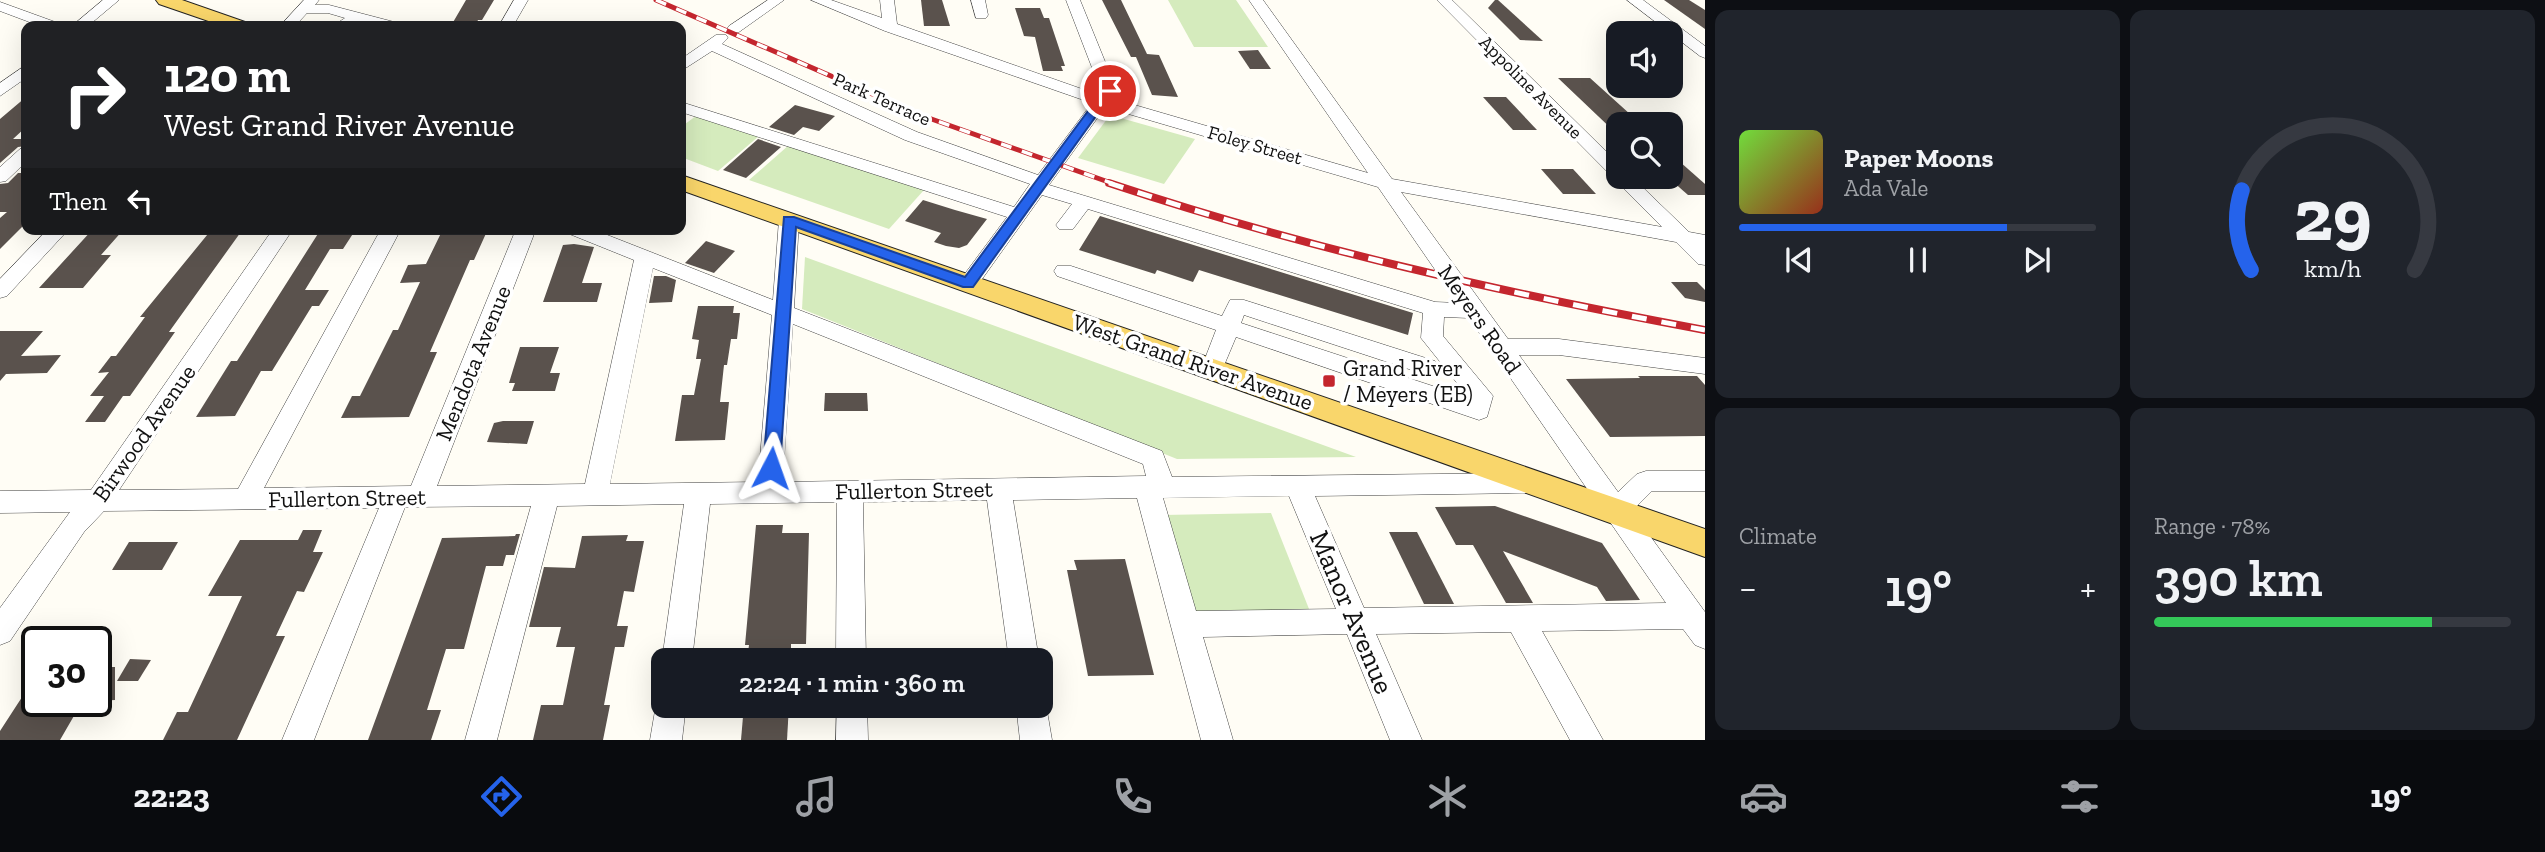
<!DOCTYPE html>
<html lang="en">
<head>
<meta charset="utf-8">
<style>
	body { margin:0; font-family:"Zilla Slab",serif; background:#20242c; color:#f1f3f6; height:100vh; display:flex; flex-direction:column; font-size:26px; white-space:nowrap }
	* { box-sizing:border-box; margin:0 }
	p { font-size:23px; color:#9ea1a6 }
	.icon { flex:none; width:38px; height:38px; fill:none; stroke:currentColor; stroke-width:2; stroke-linecap:round; stroke-linejoin:round }
	.map { position:relative; flex:1; overflow:hidden }
	.side { display:flex; flex-direction:column; gap:10px; padding:10px; background:#0d0f14; width:840px }
	.side>* { flex:none }
	.top-card { position:absolute; left:21px; top:21px; width:665px; height:214px; border-radius:14px; box-shadow:0 7px 28px #0002; background:#202124; color:#fff; overflow:hidden }
	.controls { position:absolute; left:1606px; top:21px; display:grid; gap:14px }
	.controls a { display:grid; place-items:center; width:77px; height:77px; border-radius:14px; background:#171b24; box-shadow:0 7px 28px #0002; font-size:35px }
	.speed { position:absolute; left:21px; top:626px; display:flex; gap:14px; font-size:35px; font-weight:700; text-align:center }
	.speed>* { display:grid; place-content:center; width:91px; height:91px; border-radius:50%; background:#171b24; box-shadow:0 7px 28px #0002; line-height:1 }
	.speed .limit { border:4px solid #111; border-radius:10px; background:#fff; color:#111 }
	.pin { position:absolute; display:grid; place-items:center; width:60px; height:60px; color:#fff; margin:-30px; border:4px solid #fff; border-radius:50%; box-shadow:0 2px 7px #0007 }
	.me { position:absolute; width:77px; margin:-38px; rotate:4deg; stroke-linejoin:round; filter:drop-shadow(0 0 5px #0008) }
	.turn { display:flex; align-items:center; gap:24px; height:147px; padding:0 28px; font-size:32px }
	.turn .icon { width:91px; height:91px; stroke-width:2.5 }
	.turn b { display:block; font-size:49px; line-height:60px }
	.then { display:flex; align-items:center; height:66px; padding:0 28px; background:#0003; gap:14px; font-size:26px }
	.big { font-size:52px; font-weight:600; line-height:1.1 }
	.side .tile { flex:1; display:flex; flex-direction:column; justify-content:center; gap:10px; min-width:0; padding:0 24px; border-radius:14px; background:#20242c }
	.side .dial { align-items:center; gap:0 }
	.dial svg { height:182px; overflow:visible; fill:none; stroke:#363941; stroke-width:7; stroke-linecap:round; text-anchor:middle }
	.dial text { fill:#f1f3f6; stroke:none }
	.song { display:flex; align-items:center; gap:21px }
	.cover { width:84px; height:84px; border-radius:10px; background:linear-gradient(135deg,hsl(100 70% 55%),hsl(10 70% 35%)) }
	.played { height:7px; border-radius:4px; background:linear-gradient(90deg,#2563eb 75%,#363941 75%) }
	.keys { display:flex; justify-content:space-around; direction:ltr }
	.heat { display:flex; justify-content:space-between; align-items:center; font-size:38px; direction:ltr }
	.charge { height:10px; border-radius:5px; background:linear-gradient(90deg,#34c759 78%,#363941 0) }
	.side .tiles { flex:1; display:grid; gap:10px; grid-template-columns:repeat(2,1fr) }
	.trip { position:absolute; left:651px; top:648px; width:402px; height:70px; border-radius:14px; background:#171b24; box-shadow:0 7px 28px #0002; font-weight:600; line-height:70px; text-align:center }
	.tab-bar { display:flex; height:112px; justify-content:space-around; align-items:center; background:#090b0e; color:#9ea1a6 }
	.tab-bar .icon { width:49px; height:49px }
	.tab-bar .current { color:#2563eb }
	.tab-bar b { font-size:32px; color:#f1f3f6 }
	main { display:flex; flex:1; min-height:0 }
	.map>svg:first-child { display:block }
</style>
</head>
<body>
<main>
<div class="map">
<svg width="1705" height="740" viewBox="0 0 1705 740">
	<rect width="100%" height="100%" fill="#fffdf5"/>
	<!-- green -->
	<g fill="#d5ebbd">
		<polygon points="1168,0 1236,0 1268,47 1194,47"/>
		<polygon points="1110,115 1195,139 1164,184 1078,158"/>
		<polygon points="696,116 759,136 718,171 681,157 681,127"/>
		<polygon points="789,145 924,190 889,229 749,180"/>
		<polygon points="805,257 1356,457 1177,459 802,309"/>
		<polygon points="1271,513 1311,614 1193,616 1163,515"/>
	</g>
	<!-- building -->
	<g fill="#5a524d">
		<polygon points="466,0 494,0 482,20 478,20 476,24 452,24"/>
		<polygon points="921,0 942,0 950,26 924,26"/>
		<polygon points="1102,0 1121,0 1147,54 1159,55 1178,97 1152,95 1136,57 1131,57"/>
		<polygon points="1495,0 1498,0 1543,41 1520,40 1488,8"/>
		<polygon points="1664,0 1689,0 1705,10 1705,29"/>
		<polygon points="1015,8 1040,8 1044,18 1049,18 1065,66 1061,66 1063,71 1043,71 1035,37 1024,36"/>
		<polygon points="1258,50 1271,69 1250,69 1238,51"/>
		<polygon points="1558,78 1590,78 1641,124 1619,124 1619,136"/>
		<polygon points="26,97 26,127 13,139 26,139 26,146 18,147 0,163 0,119"/>
		<polygon points="1483,97 1506,97 1537,130 1513,130"/>
		<polygon points="795,105 835,116 819,131 803,127 794,135 769,127"/>
		<polygon points="758,139 781,147 746,178 723,170"/>
		<polygon points="1671,154 1705,184 1705,195 1688,195 1671,180"/>
		<polygon points="1541,169 1573,169 1596,194 1563,194"/>
		<polygon points="18,173 26,173 26,223 0,249 0,218 7,212 0,212 0,184 8,183"/>
		<polygon points="923,200 955,210 987,219 967,245 959,248 946,246 934,242 941,233 905,221"/>
		<polygon points="1100,216 1413,313 1408,335 1199,270 1193,282 1157,270 1155,274 1079,250"/>
		<polygon points="93,229 124,229 101,255 111,255 83,288 39,288"/>
		<polygon points="212,229 243,229 169,332 175,332 130,396 123,396 105,422 85,422 104,396 90,396 109,372 98,373 111,356 116,356 145,317 140,317"/>
		<polygon points="321,229 356,229 343,249 330,249 305,290 329,290 319,306 312,306 272,371 261,371 235,416 196,417 231,361 237,361"/>
		<polygon points="443,229 488,229 474,260 470,260 430,352 437,352 409,417 341,418 352,396 360,396 393,330 398,330 420,282 400,283 408,265 426,264"/>
		<polygon points="706,241 735,251 714,273 685,263"/>
		<polygon points="574,244 594,247 582,283 602,283 597,302 543,302 563,245"/>
		<polygon points="654,276 666,276 676,280 672,302 649,303"/>
		<polygon points="1671,282 1697,282 1705,290 1705,302 1685,298"/>
		<polygon points="698,306 734,306 733,313 740,313 737,339 731,339 727,365 724,365 720,402 729,402 725,440 675,441 682,395 694,395 701,359 696,359 699,340 692,339"/>
		<polygon points="0,331 43,331 21,356 61,355 47,373 6,374 0,381"/>
		<polygon points="520,347 559,347 550,373 560,373 555,391 512,391 515,383 509,383"/>
		<polygon points="1638,376 1697,376 1705,385 1705,436 1610,437 1566,379 1640,378"/>
		<polygon points="825,393 867,393 868,411 824,411"/>
		<polygon points="503,421 534,421 527,444 487,442 494,423"/>
		<polygon points="1495,506 1602,543 1640,600 1606,601 1597,587 1503,551 1533,603 1506,603 1473,545 1456,545 1435,507"/>
		<polygon points="756,525 783,525 782,533 809,533 806,644 791,644 791,660 747,660 749,645 745,645"/>
		<polygon points="303,530 322,530 313,552 323,552 304,592 297,591 276,636 285,636 237,740 163,740 177,712 188,712 242,596 208,596 240,540 298,540"/>
		<polygon points="1389,532 1417,532 1454,604 1424,604"/>
		<polygon points="516,534 520,534 514,555 506,555 503,566 486,566 464,649 446,649 427,710 441,710 431,740 368,740 442,538 515,536"/>
		<polygon points="628,535 626,541 644,541 634,592 624,591 617,626 628,626 624,647 615,647 604,705 610,705 603,740 533,740 541,705 563,705 575,647 556,647 561,627 529,627 544,567 575,568 582,536"/>
		<polygon points="129,542 178,542 162,570 112,570"/>
		<polygon points="1125,559 1154,675 1088,676 1067,570 1077,570 1074,560"/>
		<polygon points="130,659 151,660 138,681 117,681"/>
		<polygon points="96,667 115,667 115,700 96,701"/>
		<polygon points="37,674 37,702 82,702 60,740 0,740 0,731"/>
		<polygon points="744,705 789,705 787,740 741,740"/>
	</g>
	<g fill="none" stroke-linecap="round" stroke-linejoin="round">
		<!-- minor casing -->
		<g stroke="#444" stroke-width="1">
			<g id="minor">
				<polygon points="103,0 119,0 88,26 72,26"/>
				<polygon points="304,0 319,0 315,5 329,5 398,23 400,26 377,26 360,22 351,26 333,26 345,18 328,13 307,13 295,26 280,26"/>
				<polygon points="514,0 528,0 513,26 499,26"/>
				<polygon points="768,0 784,0 739,32 729,32 727,29 729,26"/>
				<path d="M811,0H831L882,18L880,0H894L897,24L1099,95L1101,91L1066,0H1080L1117,91L1114,99L1368,173L1249,0H1263L1392,179L1662,227L1437,0H1452L1619,164V177H1632L1689,232L1705,235V265L1698,264L1676,242L1401,192L1508,339H1559L1705,358V374L1559,355H1519L1618,492L1637,474L1646,471H1705V491H1652L1632,511L1705,612V649L1695,645L1683,629L1542,631L1603,740H1570L1511,632L1376,634L1422,740H1390L1347,634L1203,637L1233,740H1201L1137,498L1013,500L1039,660H1009L987,500L863,502L866,660H836L837,502L710,504L692,660H663V662L662,660L684,504L557,506L497,740H465L531,506L405,507L314,740H282L379,508L104,511L84,532L10,641L0,645V608L70,512L0,513V491L91,490L273,229H293L119,490L238,489L381,229H401L264,488L411,486L516,229H536L437,486L585,484L634,260L567,233L564,229H592L773,300L779,220L789,214L799,220L794,308L1162,451L1172,477L1527,473L1536,476L1540,483L1536,490L1527,493L1315,496L1364,608L1666,603L1469,318L1444,317L1443,336L1493,396L1487,417L1479,420L1236,337L1220,375L1212,377L1204,375L1201,369L1216,330L1057,276L1054,271L1057,266H1071L1222,316L1230,300H1244L1435,361L1438,367L1435,373L1427,375L1244,315L1241,323L1469,398L1421,338L1423,313L1088,209L1073,229H1059L1056,225L1072,204L1042,195L975,289H961L958,284L961,279L1007,217L681,112V102L1014,207L1030,184L905,140L712,51L681,71V59L716,35H726L728,38L722,44L917,132L1038,175L1092,103L885,31ZM1108,108L1378,187L1458,303L1435,302L1049,185L1101,113ZM653,268L772,315L758,482L610,484ZM793,324L1143,464L1146,476L783,482ZM1289,496L1336,609L1196,611L1163,498Z"/>
				<polygon points="971,0 985,0 988,15 986,18 976,18"/>
				<polygon points="1627,0 1643,0 1705,46 1705,58 1700,56"/>
				<polygon points="0,2 58,23 60,26 40,26 0,11"/>
				<polygon points="26,65 26,78 0,96 0,83"/>
				<polygon points="26,148 26,162 6,181 0,182 0,167 20,149"/>
				<polygon points="48,229 69,229 7,296 0,298 0,279"/>
				<polygon points="663,693 663,705 686,705 682,740 650,740 656,705"/>
				<polygon points="1041,694 1046,705 1052,740 1020,740 1016,705 1041,705"/>
				<polygon points="837,705 867,705 868,740 836,740"/>
			</g>
		</g>
		<!-- major casing -->
		<g stroke="#222" stroke-width="2">
			<g id="major">
				<polygon points="156,0 182,0 245,22 248,26 223,26 159,4"/>
				<polygon points="681,175 1705,529 1705,557 681,190"/>
			</g>
		</g>
		<!-- minor -->
		<use href="#minor" fill="#fff" fill-rule="evenodd"/>
		<!-- major -->
		<use href="#major" fill="#f9d66b" fill-rule="evenodd"/>
		<!-- rail-far1 casing -->
		<g stroke="#c4262e" stroke-width="5">
			<polyline id="rail-far1" points="656,0 923,116 1114,184"/>
		</g>
		<!-- rail casing -->
		<g stroke="#c4262e" stroke-width="8">
			<path id="rail" d="M1109,183C1304,248 1503,293 1705,330"/>
		</g>
		<!-- rail-far1 -->
		<use href="#rail-far1" stroke="#fff" stroke-width="3.5" stroke-dasharray="11" stroke-linecap="butt"/>
		<!-- rail -->
		<use href="#rail" stroke="#fff" stroke-width="5" stroke-dasharray="15" stroke-linecap="butt"/>
	</g>
	<!-- route -->
	<polygon fill="#2563eb" stroke="#184099" stroke-width="2" points="1110,88 1115,91 1109,104 1099,112 973,287 963,287 796,227 780,468 778,473 765,473 763,468 784,217 794,217 965,277 1091,107 1100,100 1106,89"/>
	<!-- markers -->
	<rect fill="#c4262e" stroke="#fff" stroke-width="2.5" x="1322" y="374" width="14" height="14" rx="3.5"/>
	<g text-anchor="middle" dominant-baseline="central" stroke-width="7" stroke-linejoin="round" paint-order="stroke">
		<!-- far-street labels -->
		<g font-size="19" fill="#111" stroke="#fff">
			<text transform="translate(1531 87) rotate(45)">Appoline Avenue</text>
			<text transform="translate(882 99) rotate(24)">Park Terrace</text>
			<text transform="translate(1255 145) rotate(16)">Foley Street</text>
		</g>
		<!-- street labels -->
		<g font-size="23" fill="#111" stroke="#fff">
			<text transform="translate(1480 319) rotate(55)">Meyers Road</text>
			<text transform="translate(1193 362) rotate(19)">West Grand River Avenue</text>
			<text transform="translate(473 363) rotate(-68)">Mendota Avenue</text>
			<text transform="translate(144 433) rotate(-55)">Birwood Avenue</text>
			<text transform="translate(914 490) rotate(-1)">Fullerton Street</text>
			<text transform="translate(347 498) rotate(-1)">Fullerton Street</text>
		</g>
		<!-- poi labels -->
		<g font-size="23" fill="#111" stroke="#fff" text-anchor="start">
			<text x="1343" y="368">Grand River<tspan x="1343" dy="26">/ Meyers (EB)</tspan></text>
		</g>
		<!-- near-street labels -->
		<g font-size="28" fill="#111" stroke="#fff">
			<text transform="translate(1352 612) rotate(67)">Manor Avenue</text>
		</g>
	</g>
</svg>
<div class="controls">
<a><svg class="icon" aria-label="sound" viewBox="0 0 24 24"><path d="M4 9h4l5-4v14l-5-4H4zM17 9q2 3 0 6"/></svg></a>
<a><svg class="icon" aria-label="search" viewBox="0 0 24 24"><circle cx="10" cy="10" r="6"/><path d="M15 15l6 6"/></svg></a>
</div>
<div class="speed"><div class="limit">30</div></div>
<div class="pin" style="left:1110px;top:91px;background:#d93025"><svg class="icon" aria-label="arrive" viewBox="0 0 24 24"><path d="M6 21V4h12l-3 4 3 4H6"/></svg></div>
<svg class="me" style="left:771px;top:468px" viewBox="-20 -20 40 40"><path d="M0-17L14 15 0 8-14 15z" fill="#2563eb" stroke="#fff" stroke-width="4"/></svg>
<div class="trip">22:24 · 1 min · 360 m</div>
<div class="top-card">
<div class="turn"><svg class="icon" aria-label="right" viewBox="0 0 24 24"><path d="M7 20v-9h11M14 6l5 5-5 5"/></svg><div><b>120 m</b>West Grand River Avenue</div></div>
<div class="then">Then<svg class="icon" aria-label="left" viewBox="0 0 24 24"><path d="M17 20v-9H6M10 6l-5 5 5 5"/></svg></div>
</div>
</div>
<section class="side">
<div class="tiles">
<div class="tile">
<div class="song"><i class="cover"></i><div><b>Paper Moons</b><p>Ada Vale</p></div></div>
<div class="played"></div>
<div class="keys"><svg class="icon" aria-label="previous" viewBox="0 0 24 24"><path d="M18 5L8 12l10 7zM5 5v14"/></svg><svg class="icon" aria-label="pause" viewBox="0 0 24 24"><path d="M8 5v14M16 5v14"/></svg><svg class="icon" aria-label="next" viewBox="0 0 24 24"><path d="M6 5l10 7-10 7zM19 5v14"/></svg></div>
</div>
<div class="tile dial"><svg viewBox="0 0 100 80">
<path d="M14 69A42 42 0 1 1 86 69"/>
<path d="M14 69A42 42 0 0 1 10 34" stroke="#2563eb"/>
<text x="50" y="56" font-size="32" font-weight="700">29</text>
<text x="50" y="72" font-size="11">km/h</text>
</svg></div>
<div class="tile"><p>Climate</p>
<div class="heat"><a>−</a><b class="big">19°</b><a>+</a></div>
</div>
<div class="tile"><p>Range · 78%</p><b class="big">390 km</b><div class="charge"></div></div>
</div>
</section>
</main>
<nav class="tab-bar">
<b>22:23</b>
<svg class="icon current" aria-label="directions" viewBox="0 0 24 24"><path d="M12 3l9 9-9 9-9-9zM9 14v-3h6M13 9l2 2-2 2"/></svg>
<svg class="icon" aria-label="music" viewBox="0 0 24 24"><path d="M9 18V5l10-2v13"/><circle cx="6" cy="18" r="3"/><circle cx="16" cy="16" r="3"/></svg>
<svg class="icon" aria-label="phone" viewBox="0 0 24 24"><path d="M5 4h4l2 5-3 2q2 4 5 5l2-3 5 2v4C11 20 4 13 5 4z"/></svg>
<svg class="icon" aria-label="climate" viewBox="0 0 24 24"><path d="M12 3v18M4 7l16 10M4 17L20 7"/></svg>
<svg class="icon" aria-label="car" viewBox="0 0 24 24"><path d="M5 17H2v-5l4-1 3-4h7l3 4 3 1v5h-3M9 17h6M6 11h13"/><circle cx="7" cy="17" r="2"/><circle cx="17" cy="17" r="2"/></svg>
<svg class="icon" aria-label="filters" viewBox="0 0 24 24"><path d="M4 7h16M4 17h16"/><circle cx="9" cy="7" r="2"/><circle cx="15" cy="17" r="2"/></svg>
<b>19°</b>
</nav>
</body>
</html>
